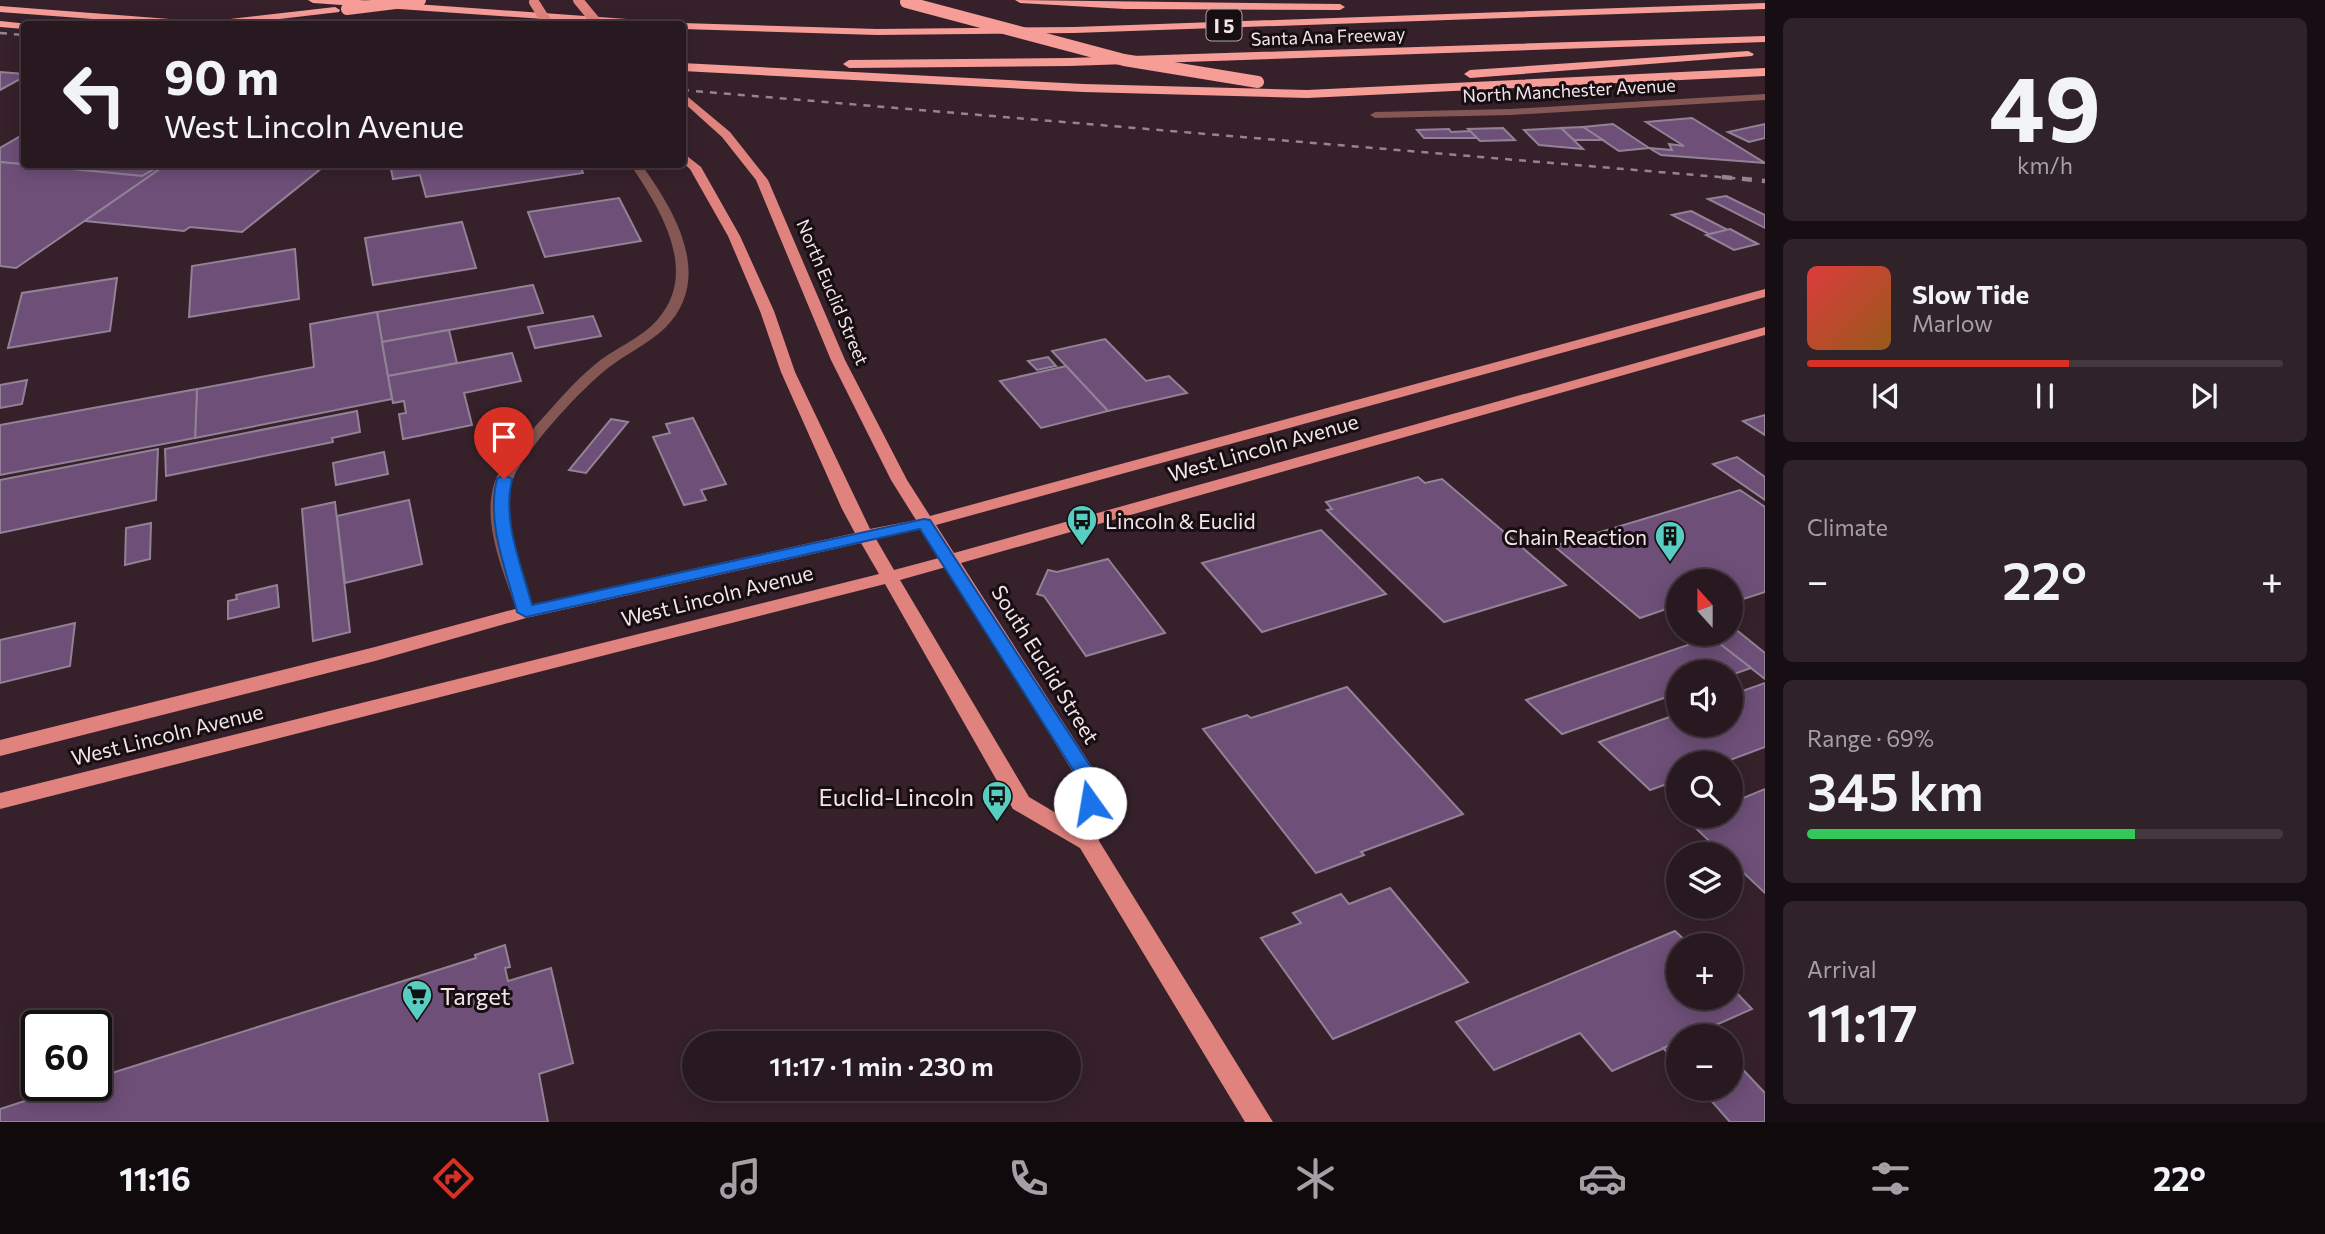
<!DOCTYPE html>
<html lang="en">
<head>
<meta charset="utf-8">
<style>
	body { margin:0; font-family:Commissioner,sans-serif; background:#302229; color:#f1f3f6; height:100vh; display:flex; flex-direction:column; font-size:26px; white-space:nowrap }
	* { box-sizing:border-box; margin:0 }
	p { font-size:23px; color:#a5a0a5 }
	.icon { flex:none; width:38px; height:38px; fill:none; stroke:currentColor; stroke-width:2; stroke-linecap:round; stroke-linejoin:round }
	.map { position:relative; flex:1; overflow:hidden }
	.panel { display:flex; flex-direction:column; gap:18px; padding:18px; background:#160e12; width:560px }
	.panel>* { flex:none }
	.hud { position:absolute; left:21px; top:21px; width:665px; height:147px; border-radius:7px; box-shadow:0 4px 18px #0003,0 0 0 2px #44383e; background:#281920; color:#f1f3f6; overflow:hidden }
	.needle { width:46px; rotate:339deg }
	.buttons { position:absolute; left:1666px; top:569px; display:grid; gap:14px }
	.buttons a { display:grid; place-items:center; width:77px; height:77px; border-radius:50%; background:#281920; box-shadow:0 4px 18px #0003,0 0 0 2px #44383e; font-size:35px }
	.speed { position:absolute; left:21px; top:1010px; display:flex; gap:14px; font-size:35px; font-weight:700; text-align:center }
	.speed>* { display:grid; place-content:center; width:91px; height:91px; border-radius:50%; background:#281920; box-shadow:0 4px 18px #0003,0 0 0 2px #44383e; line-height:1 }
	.speed .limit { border:4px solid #111; border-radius:10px; background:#fff; color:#111 }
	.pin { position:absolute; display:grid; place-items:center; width:60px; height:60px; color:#fff; margin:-72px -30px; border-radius:50% 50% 50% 0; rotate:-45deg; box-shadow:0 0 7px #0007 }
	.pin .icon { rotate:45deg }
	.me { position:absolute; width:77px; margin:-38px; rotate:347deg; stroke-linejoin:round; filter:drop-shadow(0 0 5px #0008) }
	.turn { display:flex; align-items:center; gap:24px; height:147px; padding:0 28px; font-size:32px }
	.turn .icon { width:91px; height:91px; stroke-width:2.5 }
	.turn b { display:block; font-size:49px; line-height:60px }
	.big { font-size:52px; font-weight:600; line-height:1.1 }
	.panel .widget { flex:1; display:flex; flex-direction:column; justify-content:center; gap:10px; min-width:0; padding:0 24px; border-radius:10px; background:#302229 }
	.panel .dial { align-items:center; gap:0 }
	.dial b { font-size:91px; line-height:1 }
	.song { display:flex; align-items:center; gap:21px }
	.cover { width:84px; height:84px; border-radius:10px; background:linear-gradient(135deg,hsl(0 70% 55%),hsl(30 70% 35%)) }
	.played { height:7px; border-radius:4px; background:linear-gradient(90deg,#d93025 55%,#44383e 55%) }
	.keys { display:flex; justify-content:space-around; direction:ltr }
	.heat { display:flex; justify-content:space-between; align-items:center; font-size:38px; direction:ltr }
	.charge { height:10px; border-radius:5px; background:linear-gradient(90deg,#34c759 69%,#44383e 0) }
	.trip { position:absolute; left:682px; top:1031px; width:399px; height:70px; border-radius:35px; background:#281920; box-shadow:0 4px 18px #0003,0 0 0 2px #44383e; font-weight:600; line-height:70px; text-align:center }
	.dock { display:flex; height:112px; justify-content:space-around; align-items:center; background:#100a0d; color:#a5a0a5 }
	.dock .icon { width:49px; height:49px }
	.dock .selected { color:#d93025 }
	.dock b { font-size:32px; color:#f1f3f6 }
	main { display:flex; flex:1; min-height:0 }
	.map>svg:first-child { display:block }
</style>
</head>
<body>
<main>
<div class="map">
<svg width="1765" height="1122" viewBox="0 0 1765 1122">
	<rect width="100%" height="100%" fill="#36212b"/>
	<!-- building -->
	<g fill="#6e4f78" stroke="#918296" stroke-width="2">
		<polygon points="0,72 24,74 24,77 0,90"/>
		<polygon points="1692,118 1765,163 1661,155 1649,148 1672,150 1669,144 1684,146 1646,122"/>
		<polygon points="1613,124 1649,148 1619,151 1583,127"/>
		<polygon points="1765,124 1765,138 1749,142 1728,132"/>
		<polygon points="1583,127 1603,140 1574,140 1561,128"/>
		<polygon points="1503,128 1515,140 1480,141 1468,129"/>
		<polygon points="1561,128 1583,149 1539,145 1524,130"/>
		<polygon points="1449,129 1451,132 1470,131 1477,138 1424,138 1417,130"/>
		<polygon points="24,134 24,164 167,164 142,176 0,162 0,148"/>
		<polygon points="0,162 142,176 154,169 160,169 16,268 0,266"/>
		<polygon points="167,164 327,164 242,232 190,227 184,231 85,221"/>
		<polygon points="390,164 580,164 583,173 426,197 420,175 393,179"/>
		<polygon points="1726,196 1765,215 1765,228 1708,199"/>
		<polygon points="619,198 641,241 545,257 528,212"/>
		<polygon points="1691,211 1728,230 1709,234 1672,215"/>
		<polygon points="462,222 476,268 373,285 365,238"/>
		<polygon points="1730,229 1758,244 1734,250 1706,235"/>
		<polygon points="295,249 299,299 189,317 192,266"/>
		<polygon points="117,278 110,331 8,348 22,293"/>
		<polygon points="533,285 543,313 382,342 377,312"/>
		<polygon points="377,312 392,399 195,438 197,389 314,367 310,324"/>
		<polygon points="593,316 601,336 535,348 528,327"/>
		<polygon points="449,330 457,363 388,376 382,342"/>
		<polygon points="1105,339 1146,381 1169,376 1187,393 1108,411 1052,351"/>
		<polygon points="512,353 521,381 464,393 472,425 403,439 399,414 406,413 404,401 393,403 388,376"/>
		<polygon points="1048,357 1056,366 1037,370 1028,361"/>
		<polygon points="1066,366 1108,411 1041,428 1000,381"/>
		<polygon points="27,380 22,404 0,408 0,385"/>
		<polygon points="197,389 195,438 0,475 0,425"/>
		<polygon points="357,411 360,432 332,438 333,442 166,476 165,449"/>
		<polygon points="1765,415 1765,435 1743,421"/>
		<polygon points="693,418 726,484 701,490 706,500 684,505 653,437 670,433 666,424"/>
		<polygon points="611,419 628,422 586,473 569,470"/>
		<polygon points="158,449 156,500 0,533 0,480"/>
		<polygon points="384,452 388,474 336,485 333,463"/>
		<polygon points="1737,457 1765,477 1765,500 1713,464"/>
		<polygon points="1418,477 1425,483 1442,479 1566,585 1444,622 1327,510 1332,509 1326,502"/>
		<polygon points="1740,490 1765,507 1765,592 1731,603 1731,581 1678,581 1678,605 1640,618 1554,546"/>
		<polygon points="409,500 422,564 345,583 337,516"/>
		<polygon points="335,502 350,632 313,641 302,509"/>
		<polygon points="151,523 150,559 125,565 126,528"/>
		<polygon points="1321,530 1386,594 1262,632 1202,563"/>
		<polygon points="1108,559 1165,633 1086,656 1044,596 1037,594 1048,570 1057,572"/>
		<polygon points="277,585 279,607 228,619 228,601 237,599 236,595"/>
		<polygon points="75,623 70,666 0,683 0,640"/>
		<polygon points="1734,628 1765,653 1765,679 1711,637 1731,634"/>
		<polygon points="1711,637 1751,668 1731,675 1731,672 1678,672 1678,693 1562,734 1526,700"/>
		<polygon points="1765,683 1765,747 1722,763 1678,763 1678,780 1650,790 1599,742 1678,714 1678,724 1731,724 1731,695"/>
		<polygon points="1347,687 1463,814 1361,852 1364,855 1316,873 1203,729 1247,715 1251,718"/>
		<polygon points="1765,789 1765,893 1731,861 1731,854 1723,854 1687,820 1699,816 1731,816 1731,803"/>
		<polygon points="1390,888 1468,982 1333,1039 1261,938 1301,923 1293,913 1341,894 1349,904"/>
		<polygon points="1675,931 1690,945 1678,945 1678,998 1731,998 1731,987 1752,1009 1691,1036 1678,1036 1678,1042 1612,1071 1580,1033 1494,1070 1456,1022"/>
		<polygon points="505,945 510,967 505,968 508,981 551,968 573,1063 539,1074 548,1122 0,1122 0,1109 74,1085 96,1085 96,1078 476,958 475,955"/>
		<polygon points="1678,1042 1678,1065 1663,1048"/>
		<polygon points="1731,1057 1765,1093 1765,1122 1730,1122 1700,1088 1731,1088"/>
	</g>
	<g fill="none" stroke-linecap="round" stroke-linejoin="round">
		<!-- minor -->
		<g fill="#855754" fill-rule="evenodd">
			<polygon points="1765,94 1765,100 1511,115 1375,118 1370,115 1375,112 1511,109"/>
			<path d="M630,164H641C675,211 715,278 665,328C648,344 626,354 608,368C578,392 535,440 516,472C495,516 521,570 535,612L532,616H520L517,612C505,575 483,528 493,488C498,466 517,447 531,431C553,407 573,382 598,362C617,347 642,338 658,319C700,271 659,207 630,164Z"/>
		</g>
		<!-- major -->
		<path fill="#e0837f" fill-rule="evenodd" d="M682,92L730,132L768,180L845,360L907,480L930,516L1765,289V297L936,525L954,553L1765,327V335L961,563L1099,778L1102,784L1099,841L1273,1122H1245L1080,848L1013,809L885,584L0,809V793L879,574L861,543L526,618L375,661L0,756V740L375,647L526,606L855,533L842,509L781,372L760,311L728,236L690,169L682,162V152L701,167L740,236L774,311L795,372L870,529L916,520L891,480L831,360L756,180L722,137L682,101ZM921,529L939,558L894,570L876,539ZM946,567L1081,785L1078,826L1029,797L900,580Z"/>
		<!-- highway -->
		<g fill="#f79d98" fill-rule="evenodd">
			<polygon points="308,0 359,0 655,21 661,24 615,24 313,3"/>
			<polygon points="1015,0 1340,4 1345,7 1340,10 1125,9 1020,3"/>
			<polygon points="1765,3 1765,9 1074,33 877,35 682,29 682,24 677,24 682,23 877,29 1074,27"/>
			<polygon points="0,6 196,21 202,24 159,24 0,12"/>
			<polygon points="335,7 340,10 339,12 237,24 207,24 213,21"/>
			<polygon points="0,21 29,24 24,24 24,29 0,27"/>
			<polygon points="1765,36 1765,42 1069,66 849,68 843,64 849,60 1069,58"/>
			<polygon points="1748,51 1754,54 1752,56 1470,78 1464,74 1470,70"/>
			<polygon points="682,63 1083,84 1307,90 1765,68 1765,76 1307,98 1083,92 682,71"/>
		</g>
		<!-- rail-far1 -->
		<g stroke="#96848c" stroke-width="2.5" stroke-dasharray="7 7" stroke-linecap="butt">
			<polyline points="0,33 24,35"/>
			<polyline points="682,90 1743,179"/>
		</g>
		<!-- rail -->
		<polyline stroke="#96848c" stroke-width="4.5" stroke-dasharray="10 10" stroke-linecap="butt" points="1722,177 1765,181"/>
		<!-- major-bridge -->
		<g stroke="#e0837f" stroke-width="10">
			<polyline points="578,0 597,23"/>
			<polyline points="534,2 548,24"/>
		</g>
		<!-- highway-bridge -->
		<g stroke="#f79d98" stroke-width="12">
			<polyline points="906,2 1124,60 1258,82"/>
			<polyline points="347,9 420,0"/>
		</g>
	</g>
	<!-- route -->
	<path fill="#1a73e8" stroke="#114b97" stroke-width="2" d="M504,475L512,479C502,521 521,564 532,605L924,519L930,520L1098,778L1101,784L1097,809L1090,811L1083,809L1081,803L1082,784L920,529L526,617L517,612C506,569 486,523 497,479Z"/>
	<!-- icons -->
	<defs>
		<g id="bus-pin" transform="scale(1.575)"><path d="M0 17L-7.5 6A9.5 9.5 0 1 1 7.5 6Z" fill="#57cec1" stroke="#170e12"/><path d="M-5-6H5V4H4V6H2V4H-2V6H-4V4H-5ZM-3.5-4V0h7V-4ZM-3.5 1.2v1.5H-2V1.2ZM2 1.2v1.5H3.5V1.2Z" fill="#111"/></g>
		<g id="building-pin" transform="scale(1.575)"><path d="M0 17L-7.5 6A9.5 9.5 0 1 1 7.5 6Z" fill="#57cec1" stroke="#170e12"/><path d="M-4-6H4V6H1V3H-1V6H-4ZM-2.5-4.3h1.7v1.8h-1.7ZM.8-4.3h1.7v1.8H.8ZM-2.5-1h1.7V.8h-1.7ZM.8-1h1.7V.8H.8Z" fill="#111"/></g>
		<g id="supermarket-pin" transform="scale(1.575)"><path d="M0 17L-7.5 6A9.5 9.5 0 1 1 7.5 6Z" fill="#57cec1" stroke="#170e12"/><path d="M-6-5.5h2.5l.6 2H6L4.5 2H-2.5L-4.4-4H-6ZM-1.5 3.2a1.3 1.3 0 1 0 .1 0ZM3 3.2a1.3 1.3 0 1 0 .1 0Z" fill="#111"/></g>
	</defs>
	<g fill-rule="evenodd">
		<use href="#bus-pin" x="1082" y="520"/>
		<use href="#building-pin" x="1670" y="536"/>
		<use href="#bus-pin" x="997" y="796"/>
		<use href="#supermarket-pin" x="417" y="995"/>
	</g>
	<g text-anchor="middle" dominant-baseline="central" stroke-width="6" stroke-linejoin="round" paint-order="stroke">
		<!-- far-street labels -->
		<g font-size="18" fill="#f4e5eb" stroke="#170e12">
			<text transform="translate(1328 36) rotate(-2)">Santa Ana Freeway</text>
			<text transform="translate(1569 90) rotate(-3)">North Manchester Avenue</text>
			<text transform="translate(833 292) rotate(67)">North Euclid Street</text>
		</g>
		<!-- shield labels -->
		<rect fill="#170e12" stroke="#b2a4aa" stroke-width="2" x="1206.5" y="9.5" width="35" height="31" rx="5"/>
		<g font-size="19" font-weight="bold" fill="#f4e5eb">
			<text x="1224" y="25">I 5</text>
		</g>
		<!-- street labels -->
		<g font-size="21" fill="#f4e5eb" stroke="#170e12">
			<text transform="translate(1263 447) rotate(-16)">West Lincoln Avenue</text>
			<text transform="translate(717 595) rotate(-14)">West Lincoln Avenue</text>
			<text transform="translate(1046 664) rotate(58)">South Euclid Street</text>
			<text transform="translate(167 734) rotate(-14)">West Lincoln Avenue</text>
		</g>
		<!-- poi labels -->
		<g font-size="21" fill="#f4e5eb" stroke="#170e12" text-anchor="start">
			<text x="1105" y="520">Lincoln &amp; Euclid</text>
			<text x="1647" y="536" text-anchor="end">Chain Reaction</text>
		</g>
		<!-- near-poi labels -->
		<g font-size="24" fill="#f4e5eb" stroke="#170e12" text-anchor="end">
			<text x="974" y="796">Euclid-Lincoln</text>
			<text x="440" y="995" text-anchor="start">Target</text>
		</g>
	</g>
</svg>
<div class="buttons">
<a><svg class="needle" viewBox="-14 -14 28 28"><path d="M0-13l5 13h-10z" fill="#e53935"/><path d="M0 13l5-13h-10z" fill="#a5a0a5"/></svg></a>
<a><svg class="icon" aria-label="sound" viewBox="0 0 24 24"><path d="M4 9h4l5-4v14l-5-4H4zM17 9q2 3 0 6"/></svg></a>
<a><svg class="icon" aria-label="search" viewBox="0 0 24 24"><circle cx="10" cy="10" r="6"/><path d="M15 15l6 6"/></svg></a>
<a><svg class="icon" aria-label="layers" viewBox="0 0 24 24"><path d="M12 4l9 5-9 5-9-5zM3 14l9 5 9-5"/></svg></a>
<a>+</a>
<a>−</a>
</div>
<div class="speed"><div class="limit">60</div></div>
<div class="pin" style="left:504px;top:479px;background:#d93025"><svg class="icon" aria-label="arrive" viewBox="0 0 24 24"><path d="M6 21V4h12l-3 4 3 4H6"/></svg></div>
<svg class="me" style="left:1090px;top:803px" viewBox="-20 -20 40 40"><circle r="19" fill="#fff"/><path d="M0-13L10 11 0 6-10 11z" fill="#1a73e8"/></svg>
<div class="trip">11:17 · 1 min · 230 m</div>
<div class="hud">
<div class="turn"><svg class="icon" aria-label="left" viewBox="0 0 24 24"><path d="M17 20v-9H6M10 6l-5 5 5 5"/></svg><div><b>90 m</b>West Lincoln Avenue</div></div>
</div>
</div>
<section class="panel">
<div class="widget dial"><b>49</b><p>km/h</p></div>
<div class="widget">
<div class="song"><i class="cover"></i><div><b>Slow Tide</b><p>Marlow</p></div></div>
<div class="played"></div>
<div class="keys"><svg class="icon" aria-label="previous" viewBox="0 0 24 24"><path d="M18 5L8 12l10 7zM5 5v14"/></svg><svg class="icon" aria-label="pause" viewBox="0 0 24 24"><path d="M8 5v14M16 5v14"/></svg><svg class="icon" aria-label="next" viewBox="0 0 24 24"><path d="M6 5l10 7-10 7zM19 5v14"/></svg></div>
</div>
<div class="widget"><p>Climate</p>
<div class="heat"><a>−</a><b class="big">22°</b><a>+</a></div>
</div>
<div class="widget"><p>Range · 69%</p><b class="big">345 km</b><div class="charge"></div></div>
<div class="widget"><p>Arrival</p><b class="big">11:17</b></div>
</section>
</main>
<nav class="dock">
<b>11:16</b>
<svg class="icon selected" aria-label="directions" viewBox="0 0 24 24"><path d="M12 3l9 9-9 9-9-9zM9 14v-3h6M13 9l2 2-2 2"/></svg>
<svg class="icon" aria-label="music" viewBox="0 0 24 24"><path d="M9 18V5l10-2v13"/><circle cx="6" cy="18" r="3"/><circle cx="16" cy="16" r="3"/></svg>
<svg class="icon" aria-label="phone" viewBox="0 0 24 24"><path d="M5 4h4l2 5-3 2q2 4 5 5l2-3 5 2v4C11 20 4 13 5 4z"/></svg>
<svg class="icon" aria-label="climate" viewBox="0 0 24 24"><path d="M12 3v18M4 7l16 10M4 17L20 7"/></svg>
<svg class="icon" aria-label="car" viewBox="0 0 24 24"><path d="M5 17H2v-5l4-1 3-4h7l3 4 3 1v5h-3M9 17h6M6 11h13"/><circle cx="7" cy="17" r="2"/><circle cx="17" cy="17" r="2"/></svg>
<svg class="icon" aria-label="filters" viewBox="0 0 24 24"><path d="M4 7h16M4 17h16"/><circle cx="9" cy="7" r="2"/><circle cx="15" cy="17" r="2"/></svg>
<b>22°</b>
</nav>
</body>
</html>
